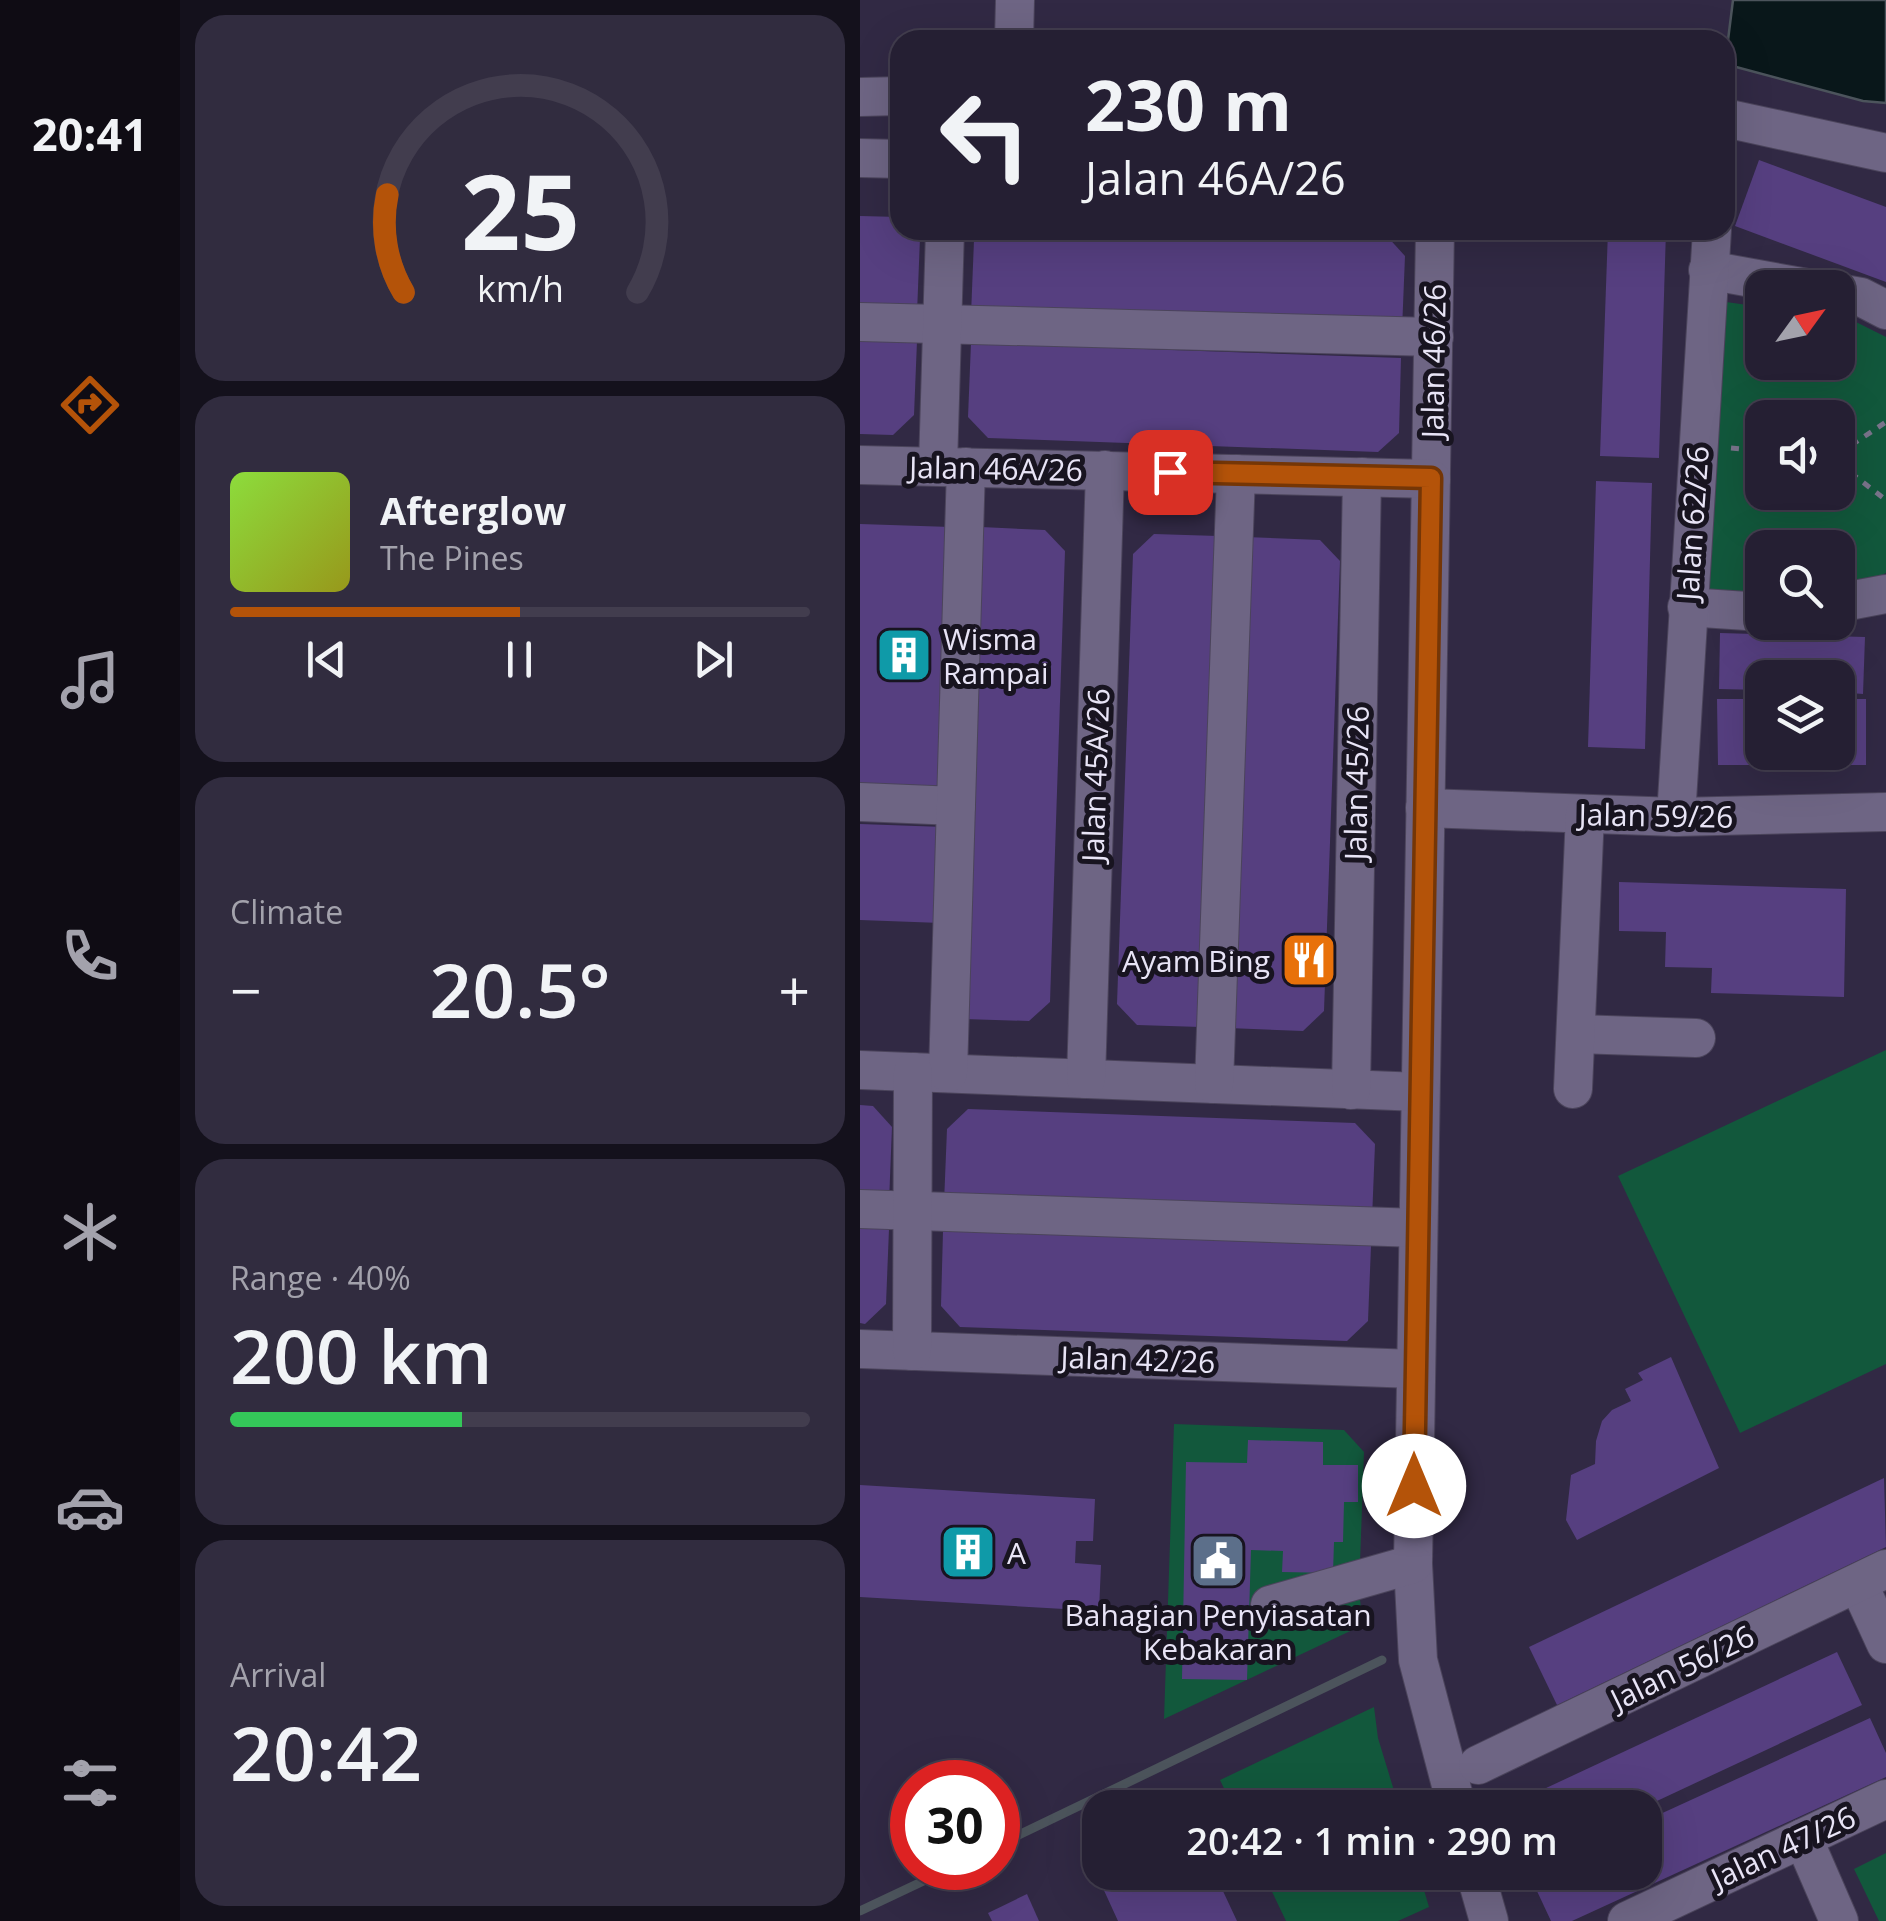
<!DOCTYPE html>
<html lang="en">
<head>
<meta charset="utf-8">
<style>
	body { margin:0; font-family:"Open Sans",sans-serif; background:#312c3f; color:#f1f3f6; height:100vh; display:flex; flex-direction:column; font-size:38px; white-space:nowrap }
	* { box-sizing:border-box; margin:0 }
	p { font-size:32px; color:#a3a2ac }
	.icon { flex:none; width:55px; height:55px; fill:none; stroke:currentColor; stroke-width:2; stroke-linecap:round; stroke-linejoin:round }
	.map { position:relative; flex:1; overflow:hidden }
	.details { display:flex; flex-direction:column; gap:15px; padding:15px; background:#14111c; width:680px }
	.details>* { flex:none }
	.hud { position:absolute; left:30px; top:30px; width:845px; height:210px; border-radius:30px; box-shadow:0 10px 40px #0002,0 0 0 2px #423d4e; background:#251f33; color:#f1f3f6; overflow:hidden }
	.needle { width:65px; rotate:57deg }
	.buttons { position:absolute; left:885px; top:270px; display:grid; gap:20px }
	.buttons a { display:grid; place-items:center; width:110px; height:110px; border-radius:20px; background:#251f33; box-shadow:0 10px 40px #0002,0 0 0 2px #423d4e; font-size:50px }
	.speed { position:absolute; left:30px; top:1760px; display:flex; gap:20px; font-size:50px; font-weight:700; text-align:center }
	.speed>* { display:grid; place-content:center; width:130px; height:130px; border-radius:50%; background:#251f33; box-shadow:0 10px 40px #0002,0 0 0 2px #423d4e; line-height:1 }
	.speed .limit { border:15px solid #d22; background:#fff; color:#111 }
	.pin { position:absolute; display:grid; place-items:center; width:85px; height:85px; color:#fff; margin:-42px; border-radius:20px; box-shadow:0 5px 15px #0006 }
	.me { position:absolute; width:110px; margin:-55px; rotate:0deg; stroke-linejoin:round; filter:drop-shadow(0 0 8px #0008) }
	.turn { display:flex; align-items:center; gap:35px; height:210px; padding:0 30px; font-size:45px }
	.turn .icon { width:130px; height:130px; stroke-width:2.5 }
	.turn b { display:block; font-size:70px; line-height:85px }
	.big { font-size:75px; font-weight:600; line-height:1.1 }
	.details .card { flex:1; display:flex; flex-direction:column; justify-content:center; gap:15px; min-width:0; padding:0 35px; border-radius:30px; background:#312c3f }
	.details .dial { align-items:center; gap:0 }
	.dial svg { height:260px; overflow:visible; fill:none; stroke:#423d4e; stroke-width:7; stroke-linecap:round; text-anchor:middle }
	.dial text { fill:#f1f3f6; stroke:none }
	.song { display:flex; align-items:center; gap:30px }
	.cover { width:120px; height:120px; border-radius:15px; background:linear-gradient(135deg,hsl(90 70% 55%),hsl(60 70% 35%)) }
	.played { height:10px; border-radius:5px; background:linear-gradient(90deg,#b45309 50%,#423d4e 50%) }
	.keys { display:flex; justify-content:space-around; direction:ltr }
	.heat { display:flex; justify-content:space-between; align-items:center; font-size:55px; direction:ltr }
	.charge { height:15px; border-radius:8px; background:linear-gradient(90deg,#34c759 40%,#423d4e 0) }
	.trip { position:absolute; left:222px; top:1790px; width:580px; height:100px; border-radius:30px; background:#251f33; box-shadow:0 10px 40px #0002,0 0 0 2px #423d4e; font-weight:600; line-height:100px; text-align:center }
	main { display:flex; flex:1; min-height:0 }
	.menu { display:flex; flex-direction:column; width:180px; justify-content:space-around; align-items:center; background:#0f0c14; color:#a3a2ac }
	.menu .icon { width:70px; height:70px }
	.menu .selected { color:#b45309 }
	.menu b { font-size:45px; color:#f1f3f6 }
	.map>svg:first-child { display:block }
</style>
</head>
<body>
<main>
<nav class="menu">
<b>20:41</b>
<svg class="icon selected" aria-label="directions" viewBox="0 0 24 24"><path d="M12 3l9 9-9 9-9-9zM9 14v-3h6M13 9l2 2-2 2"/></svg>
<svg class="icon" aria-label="music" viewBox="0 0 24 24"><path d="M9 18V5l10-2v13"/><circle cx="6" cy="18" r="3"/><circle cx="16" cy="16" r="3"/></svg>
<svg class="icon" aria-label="phone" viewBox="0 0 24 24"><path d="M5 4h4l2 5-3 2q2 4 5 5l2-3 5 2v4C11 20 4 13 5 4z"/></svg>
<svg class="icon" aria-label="climate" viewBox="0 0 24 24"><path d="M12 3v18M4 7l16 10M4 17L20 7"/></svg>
<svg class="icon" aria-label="car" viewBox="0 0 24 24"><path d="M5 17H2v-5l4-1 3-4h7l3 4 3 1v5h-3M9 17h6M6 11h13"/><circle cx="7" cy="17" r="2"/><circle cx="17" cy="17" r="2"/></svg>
<svg class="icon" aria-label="filters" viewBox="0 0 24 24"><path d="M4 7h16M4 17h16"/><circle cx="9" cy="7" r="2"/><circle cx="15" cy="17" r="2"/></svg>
</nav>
<section class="details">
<div class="card dial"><svg viewBox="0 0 100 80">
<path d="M14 69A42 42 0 1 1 86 69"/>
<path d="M14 69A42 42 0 0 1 9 39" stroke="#b45309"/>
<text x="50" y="56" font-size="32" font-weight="700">25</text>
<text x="50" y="72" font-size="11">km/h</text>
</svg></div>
<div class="card">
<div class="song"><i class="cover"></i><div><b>Afterglow</b><p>The Pines</p></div></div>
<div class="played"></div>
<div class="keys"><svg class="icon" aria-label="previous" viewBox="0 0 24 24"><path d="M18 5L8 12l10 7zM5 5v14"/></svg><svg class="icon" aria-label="pause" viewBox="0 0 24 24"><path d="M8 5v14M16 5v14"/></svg><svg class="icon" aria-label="next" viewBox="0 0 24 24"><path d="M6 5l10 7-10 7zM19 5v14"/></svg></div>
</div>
<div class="card"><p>Climate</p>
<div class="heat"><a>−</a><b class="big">20.5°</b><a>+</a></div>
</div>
<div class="card"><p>Range · 40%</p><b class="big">200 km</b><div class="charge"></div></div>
<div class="card"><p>Arrival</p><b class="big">20:42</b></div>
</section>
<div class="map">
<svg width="1026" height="1921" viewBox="0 0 1026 1921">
	<rect width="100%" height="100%" fill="#312944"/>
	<!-- green -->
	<g fill="#12583c" fill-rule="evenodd">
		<path d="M859,301L902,307V362H978V317L988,318L1026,337V573L1007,582L978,585V548H902V594L842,600ZM902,418H978V492H902Z"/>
		<polygon points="1026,1050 1026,1364 880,1433 758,1176"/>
		<polygon points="314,1424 484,1430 504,1452 499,1591 503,1625 304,1719"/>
		<polygon points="514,1707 518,1738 539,1807 373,1807 360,1780"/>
		<polygon points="1026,1853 1026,1921 1019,1921 994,1869"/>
		<polygon points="403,1873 559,1873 569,1907 538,1921 426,1921"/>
	</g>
	<!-- water -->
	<polygon fill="#09171a" stroke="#4c545c" stroke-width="2.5" points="873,0 1026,0 1026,103 1003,101 865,64"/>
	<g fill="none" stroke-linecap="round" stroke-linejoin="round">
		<!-- stream -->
		<g stroke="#4c545c" stroke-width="9">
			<polyline points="138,1845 522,1660"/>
			<polyline points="0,1911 91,1868"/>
		</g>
	</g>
	<!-- building -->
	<g fill="#563f80">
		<polygon points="899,160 1026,207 1026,282 875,226"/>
		<polygon points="0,216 40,217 40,230 52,230 60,238 57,313 0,311"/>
		<polygon points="125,230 399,230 525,234 545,256 542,330 111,315 114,240"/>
		<polygon points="748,230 806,230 799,458 740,456"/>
		<polygon points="0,338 57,341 54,415 33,435 0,434"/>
		<polygon points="111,343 541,358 539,433 518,452 128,438 108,417"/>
		<polygon points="736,481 792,483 785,749 728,747"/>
		<polygon points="0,524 91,527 85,786 0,783"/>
		<polygon points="121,527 185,530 205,551 190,1002 169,1021 104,1019"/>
		<polygon points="294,534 358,536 341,1027 277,1025 257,1004 273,554"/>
		<polygon points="385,537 460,540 480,561 464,1011 443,1031 368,1028"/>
		<polygon points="860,633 1005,637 1003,694 978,692 978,678 902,678 902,690 859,689"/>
		<polygon points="857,699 902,699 902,752 978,752 978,699 1006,699 1006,765 858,765"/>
		<polygon points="0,824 84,827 81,923 0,920"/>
		<polygon points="759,882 986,889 984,997 851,993 852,968 805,967 806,932 759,931"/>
		<polygon points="0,1105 13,1106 32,1127 29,1202 0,1201"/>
		<polygon points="108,1109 495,1123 515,1144 512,1219 84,1203 87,1129"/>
		<polygon points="0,1228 29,1229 26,1304 5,1324 0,1323"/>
		<polygon points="83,1231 511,1246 508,1321 487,1341 100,1327 81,1306"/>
		<polygon points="811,1357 859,1468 717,1540 706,1520 711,1475 735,1464 736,1441 742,1421 752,1410 771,1401 765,1389 783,1380 778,1373"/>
		<polygon points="388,1440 463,1442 463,1465 498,1465 498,1502 484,1502 483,1542 474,1542 473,1573 422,1572 423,1551 391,1550 387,1680 322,1679 326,1462 387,1463"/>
		<polygon points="1024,1478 1026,1547 697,1705 669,1647"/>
		<polygon points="0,1485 235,1499 233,1541 216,1541 215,1563 241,1565 239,1611 0,1597"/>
		<polygon points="977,1652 1002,1705 782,1808 675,1808 669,1796"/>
		<polygon points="1010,1718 1026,1753 1026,1777 712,1921 691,1921 669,1874 785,1872 785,1821"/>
		<polygon points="240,1858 240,1872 354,1872 377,1921 258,1921 231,1862"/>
		<polygon points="167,1894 179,1921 132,1921 128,1913"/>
	</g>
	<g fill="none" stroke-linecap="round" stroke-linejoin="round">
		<!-- minor casing -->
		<g stroke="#4b445b" stroke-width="40">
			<g id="minor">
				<polyline points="154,40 155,0"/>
				<polyline points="0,97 40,96"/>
				<polyline points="865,118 1026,153"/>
				<polyline points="0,158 40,159"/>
				<polyline points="575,230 553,1564 558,1660 597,1808"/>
				<polyline points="848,270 947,288"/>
				<polyline points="978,293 1001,297 1026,310"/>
				<polyline points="0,322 574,337"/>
				<polyline points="0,465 571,479"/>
				<polyline points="78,466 85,230"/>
				<polyline points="978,603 1026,594"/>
				<polyline points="827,607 902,612"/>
				<polyline points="0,802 96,806"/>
				<polyline points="565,808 816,817 1026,812"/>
				<polyline points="816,817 852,230"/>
				<polyline points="717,1034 836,1038"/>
				<polyline points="0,1070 560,1092"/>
				<polyline points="88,1073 106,467"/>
				<polyline points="226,1079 245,470"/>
				<polyline points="354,1084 376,474"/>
				<polyline points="713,1089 725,814"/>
				<polyline points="491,1090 502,477"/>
				<polyline points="0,1209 558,1228"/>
				<polyline points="0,1349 555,1369"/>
				<polyline points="52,1351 53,1072"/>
				<polyline points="998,1583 1026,1644"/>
				<polyline points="410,1605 553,1564"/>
				<polyline points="618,1765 1026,1569"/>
				<polyline points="943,1838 979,1921"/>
				<polyline points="615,1872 629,1921"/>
				<polyline points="767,1921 1026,1799"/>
			</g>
		</g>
		<!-- path -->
		<g stroke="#7a748b" stroke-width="5" stroke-dasharray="8 8" stroke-linecap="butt">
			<polyline points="871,448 902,451"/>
			<polyline points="978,454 1026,422"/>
			<polyline points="978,463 1026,500"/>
		</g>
		<!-- minor -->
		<use href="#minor" stroke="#6e6584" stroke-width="38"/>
	</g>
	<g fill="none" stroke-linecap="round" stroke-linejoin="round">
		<!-- route casing -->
		<g stroke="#753606" stroke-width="25">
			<polyline id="route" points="310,472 571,478 554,1486"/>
		</g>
		<!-- route -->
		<use href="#route" stroke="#b45309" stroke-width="18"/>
	</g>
	<!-- icons -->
	<defs>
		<g id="building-square" transform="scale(2.875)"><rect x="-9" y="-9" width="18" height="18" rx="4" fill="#0f9aa8" stroke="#181420"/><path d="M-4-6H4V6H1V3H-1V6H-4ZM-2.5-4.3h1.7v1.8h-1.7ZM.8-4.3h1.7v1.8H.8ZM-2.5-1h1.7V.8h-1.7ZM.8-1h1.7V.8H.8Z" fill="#fff"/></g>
		<g id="restaurant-square" transform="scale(2.875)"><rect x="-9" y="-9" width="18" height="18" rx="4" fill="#e8710a" stroke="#181420"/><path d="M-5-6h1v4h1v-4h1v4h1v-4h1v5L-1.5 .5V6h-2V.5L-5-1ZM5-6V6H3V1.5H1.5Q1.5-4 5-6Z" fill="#fff"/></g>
		<g id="civic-square" transform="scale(2.875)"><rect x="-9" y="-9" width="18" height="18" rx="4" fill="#5c6f8a" stroke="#181420"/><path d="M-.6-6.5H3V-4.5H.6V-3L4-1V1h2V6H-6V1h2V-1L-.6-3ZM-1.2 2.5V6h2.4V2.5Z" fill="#fff"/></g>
	</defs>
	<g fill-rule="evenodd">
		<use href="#building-square" x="44" y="655"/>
		<use href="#restaurant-square" x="449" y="960"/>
		<use href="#building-square" x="108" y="1552"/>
		<use href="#civic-square" x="358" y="1561"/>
	</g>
	<g text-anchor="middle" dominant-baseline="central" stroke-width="10" stroke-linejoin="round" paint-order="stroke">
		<!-- street labels -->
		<g font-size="30" fill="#e8e4f6" stroke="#181420">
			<text transform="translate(573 361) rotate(-89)">Jalan 46/26</text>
			<text transform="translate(136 468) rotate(1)">Jalan 46A/26</text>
			<text transform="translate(832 523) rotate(-86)">Jalan 62/26</text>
			<text transform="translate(235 775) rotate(-88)">Jalan 45A/26</text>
			<text transform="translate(496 783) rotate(-89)">Jalan 45/26</text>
			<text transform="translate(796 815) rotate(1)">Jalan 59/26</text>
			<text transform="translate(278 1359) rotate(2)">Jalan 42/26</text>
			<text transform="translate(822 1667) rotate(-26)">Jalan 56/26</text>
			<text transform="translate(923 1847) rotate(-25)">Jalan 47/26</text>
		</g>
		<!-- poi labels -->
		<g font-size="30" fill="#e8e4f6" stroke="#181420" text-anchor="start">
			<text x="83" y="638">Wisma<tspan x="83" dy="34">Rampai</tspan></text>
			<text x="410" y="960" text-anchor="end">Ayam Bing</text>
			<text x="147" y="1552">A</text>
			<text x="358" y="1614" text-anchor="middle">Bahagian Penyiasatan<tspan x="358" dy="34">Kebakaran</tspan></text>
		</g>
	</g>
</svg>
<div class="buttons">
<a><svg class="needle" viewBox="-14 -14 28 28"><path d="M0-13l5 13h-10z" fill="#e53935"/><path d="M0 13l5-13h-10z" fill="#a3a2ac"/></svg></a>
<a><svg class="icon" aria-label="sound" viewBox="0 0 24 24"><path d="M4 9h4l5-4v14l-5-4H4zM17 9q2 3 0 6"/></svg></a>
<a><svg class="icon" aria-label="search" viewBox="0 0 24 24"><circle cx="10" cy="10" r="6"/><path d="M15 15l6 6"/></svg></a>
<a><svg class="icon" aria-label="layers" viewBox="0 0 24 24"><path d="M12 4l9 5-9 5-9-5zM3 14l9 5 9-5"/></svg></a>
</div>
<div class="speed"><div class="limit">30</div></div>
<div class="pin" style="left:310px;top:472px;background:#d93025"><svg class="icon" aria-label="arrive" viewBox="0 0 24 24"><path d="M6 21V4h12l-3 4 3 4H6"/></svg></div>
<svg class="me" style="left:554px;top:1486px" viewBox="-20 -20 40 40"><circle r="19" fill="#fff"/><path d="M0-13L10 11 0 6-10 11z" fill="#b45309"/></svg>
<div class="trip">20:42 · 1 min · 290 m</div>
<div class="hud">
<div class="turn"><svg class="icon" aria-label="left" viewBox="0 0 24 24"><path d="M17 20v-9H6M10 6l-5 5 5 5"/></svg><div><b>230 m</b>Jalan 46A/26</div></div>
</div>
</div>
</main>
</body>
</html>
